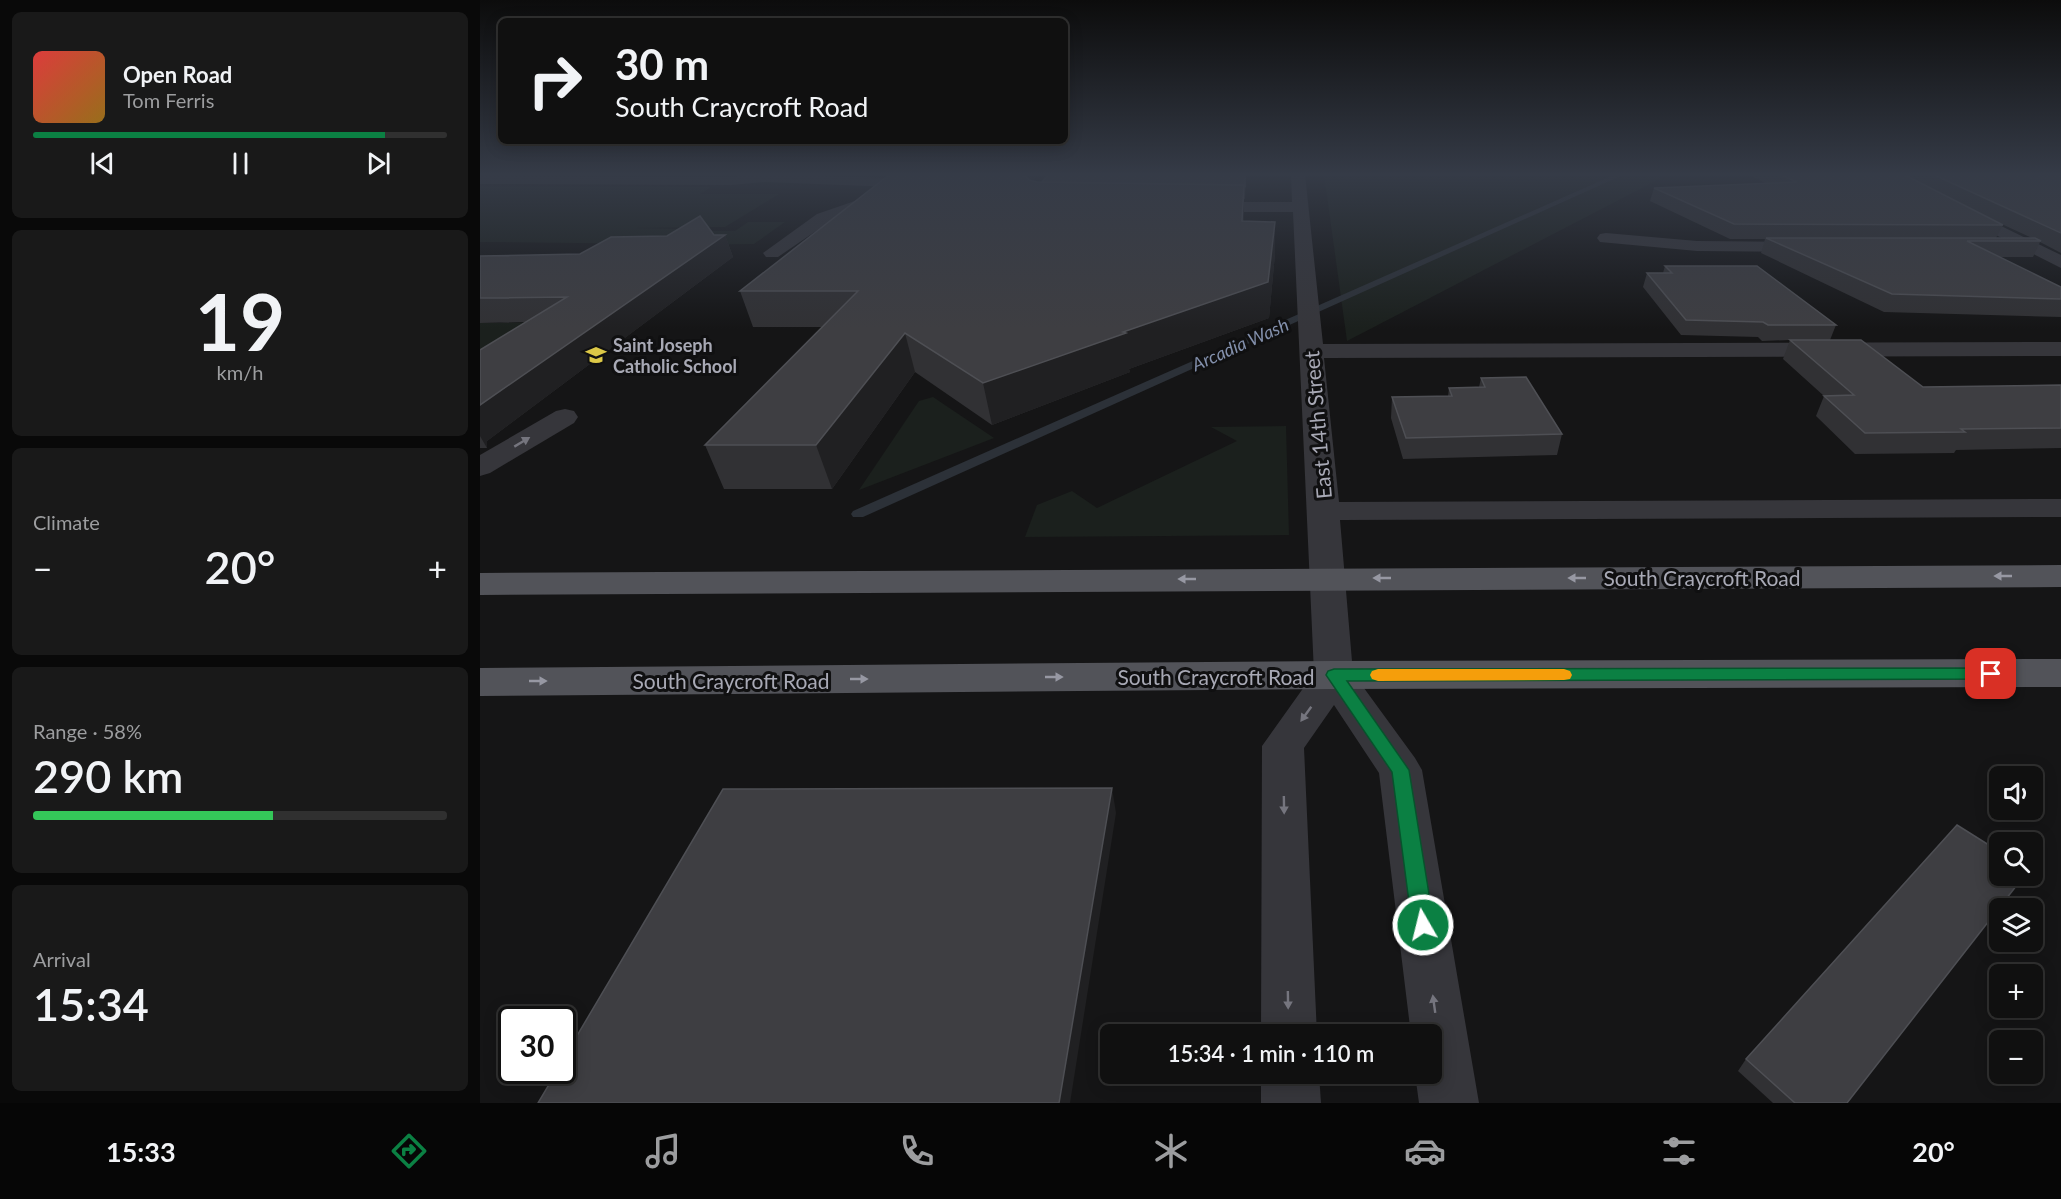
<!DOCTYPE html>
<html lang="en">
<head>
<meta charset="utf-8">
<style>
	body { margin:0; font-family:Lato,sans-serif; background:#191919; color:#f1f3f6; height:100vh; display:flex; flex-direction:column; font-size:22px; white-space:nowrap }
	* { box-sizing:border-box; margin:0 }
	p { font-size:20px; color:#9c9d9f }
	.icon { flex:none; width:33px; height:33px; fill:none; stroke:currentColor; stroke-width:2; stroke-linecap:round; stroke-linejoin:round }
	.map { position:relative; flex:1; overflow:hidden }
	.panel { display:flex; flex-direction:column; gap:12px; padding:12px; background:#090909; width:480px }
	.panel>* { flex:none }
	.banner { position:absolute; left:18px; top:18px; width:570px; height:126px; border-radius:9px; box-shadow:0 3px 15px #0003,0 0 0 2px #303030; background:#101010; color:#f1f3f6; overflow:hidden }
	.fabs { position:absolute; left:1509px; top:766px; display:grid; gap:12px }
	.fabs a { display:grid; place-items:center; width:54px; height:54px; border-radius:9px; background:#101010; box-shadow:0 3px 15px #0003,0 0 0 2px #303030; font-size:30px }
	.speed { position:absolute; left:18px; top:1006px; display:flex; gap:12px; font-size:30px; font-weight:700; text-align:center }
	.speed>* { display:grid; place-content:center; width:78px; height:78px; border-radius:50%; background:#101010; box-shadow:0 3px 15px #0003,0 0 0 2px #303030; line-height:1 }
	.speed .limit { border:3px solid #111; border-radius:9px; background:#fff; color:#111 }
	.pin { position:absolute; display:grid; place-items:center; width:51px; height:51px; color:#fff; margin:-26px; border-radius:12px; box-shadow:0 3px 9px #0006 }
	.me { position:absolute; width:66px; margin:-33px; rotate:352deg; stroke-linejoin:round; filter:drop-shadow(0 0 4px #0008) }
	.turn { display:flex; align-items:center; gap:21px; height:126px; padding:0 18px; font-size:27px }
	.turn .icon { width:78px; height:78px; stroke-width:2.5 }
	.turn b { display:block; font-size:42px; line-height:51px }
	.big { font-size:45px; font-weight:600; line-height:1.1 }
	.panel .tile { flex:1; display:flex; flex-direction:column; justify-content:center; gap:9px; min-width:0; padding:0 21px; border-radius:9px; background:#191919 }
	.panel .dial { align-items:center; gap:0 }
	.dial b { font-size:78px; line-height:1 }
	.song { display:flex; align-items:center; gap:18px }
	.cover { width:72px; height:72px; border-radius:9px; background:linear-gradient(135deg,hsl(0 70% 55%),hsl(40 70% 35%)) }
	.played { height:6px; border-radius:3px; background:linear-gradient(90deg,#0b8043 85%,#303030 85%) }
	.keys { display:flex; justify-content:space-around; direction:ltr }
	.heat { display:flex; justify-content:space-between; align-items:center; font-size:33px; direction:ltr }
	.charge { height:9px; border-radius:4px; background:linear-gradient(90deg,#34c759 58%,#303030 0) }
	.trip { position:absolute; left:620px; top:1024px; width:342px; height:60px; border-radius:9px; background:#101010; box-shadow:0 3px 15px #0003,0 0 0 2px #303030; font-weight:600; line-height:60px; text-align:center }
	.tabs { display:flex; height:96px; justify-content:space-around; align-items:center; background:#060606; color:#9c9d9f }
	.tabs .icon { width:42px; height:42px }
	.tabs .selected { color:#0b8043 }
	.tabs b { font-size:27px; color:#f1f3f6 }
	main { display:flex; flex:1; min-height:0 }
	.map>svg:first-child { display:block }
</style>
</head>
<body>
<main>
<section class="panel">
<div class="tile">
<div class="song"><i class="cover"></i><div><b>Open Road</b><p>Tom Ferris</p></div></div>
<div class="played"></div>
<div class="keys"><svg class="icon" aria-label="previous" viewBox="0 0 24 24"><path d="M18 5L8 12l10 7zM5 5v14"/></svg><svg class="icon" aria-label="pause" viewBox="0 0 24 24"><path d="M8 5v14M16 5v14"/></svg><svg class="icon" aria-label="next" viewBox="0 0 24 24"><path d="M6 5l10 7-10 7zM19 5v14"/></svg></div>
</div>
<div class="tile dial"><b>19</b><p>km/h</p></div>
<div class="tile"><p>Climate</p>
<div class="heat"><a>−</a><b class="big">20°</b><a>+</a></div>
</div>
<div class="tile"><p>Range · 58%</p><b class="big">290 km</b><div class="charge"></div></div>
<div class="tile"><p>Arrival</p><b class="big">15:34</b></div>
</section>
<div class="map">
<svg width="1581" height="1103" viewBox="0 0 1581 1103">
	<rect width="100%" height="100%" fill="#151516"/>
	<!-- green -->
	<g fill="#1b201d">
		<polygon points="844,174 1189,174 867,341"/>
		<polygon points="0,186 231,187 220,194 299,194 245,227 157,228 215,229 186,244 0,242"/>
		<polygon points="268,222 305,222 274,244 193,245 214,231 255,231"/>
		<polygon points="99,322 0,387 0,323"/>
		<polygon points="453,397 514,438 379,490 439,401"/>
		<polygon points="806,426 809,535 545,537 557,505 592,491 617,508 757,441 731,427"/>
	</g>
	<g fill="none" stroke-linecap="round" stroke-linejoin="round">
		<!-- stream -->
		<polygon fill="#2c3138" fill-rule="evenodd" points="1136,174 1145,174 383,517 373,517 371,514 373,511"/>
		<!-- minor -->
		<g fill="#36363b" fill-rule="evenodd">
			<polygon points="277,174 412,178 423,174 443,174 414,187 285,182 251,185 0,184 0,176 251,177"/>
			<polygon points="811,174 825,174 843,344 1581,342 1581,356 844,358 859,502 1581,499 1581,517 860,520 873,673 935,758 942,770 999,1103 939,1103 935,1074 951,1074 951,1035 931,1035 899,773 854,705 824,748 837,1035 781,1035 782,746 834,673 813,212 719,212 711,207 719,202 812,202"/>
			<polygon points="1395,174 1414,174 1581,255 1581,268"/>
			<polygon points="404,191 412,196 410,199 349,222 298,257 286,257 283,253 337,214"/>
			<polygon points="1126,233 1217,241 1328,242 1334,243 1337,247 1334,251 1328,252 1217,251 1120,242 1117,238 1120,234"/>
			<polygon points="85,409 94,411 98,417 94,423 10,473 0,476 0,455 76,411"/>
			<polygon points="781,1074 839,1074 841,1103 781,1103"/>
		</g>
		<!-- major -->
		<g fill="#525359" fill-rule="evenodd">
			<polygon points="1581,565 1581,587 0,595 0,573"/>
			<polygon points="1581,659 1581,687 854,689 0,696 0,668 854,661"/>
		</g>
	</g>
	<!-- wall -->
	<g fill="#313134" fill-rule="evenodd">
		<polygon points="428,174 558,174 553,181 562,182 568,174 766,174 765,199 764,199 764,221 795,254 789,318 649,369 650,372 512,425 435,372 352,489 244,489 225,445 342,327 273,327 260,291"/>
		<path d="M1268,174H1576L1581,176V253L1560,242L1553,257H1519L1581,287V317L1404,312L1281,253L1285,239H1250L1170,201L1174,188L1287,184ZM1513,220L1552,238H1516L1523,225Z"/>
		<polygon points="234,235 245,235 253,257 7,441 7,448 0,448 0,350 46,322 0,323 0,256 100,254"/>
		<polygon points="1185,266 1356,325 1350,340 1443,387 1581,385 1581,448 1476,450 1474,453 1375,454 1336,416 1344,396 1303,359 1310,340 1282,341 1278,337 1201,335 1163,287 1167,273 1183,273"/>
		<polygon points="1001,378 1082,434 1077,455 923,459 911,418 912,397 968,396 969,388 999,387"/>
		<polygon points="1266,1059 1367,1103 1293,1103 1258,1071"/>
	</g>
	<!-- shaded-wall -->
	<g fill="#202022">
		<polygon points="548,174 558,174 550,186"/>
		<polygon points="764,185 764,214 763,253 762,221"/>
		<polygon points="795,222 795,254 789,318 649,369 650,372 512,425 503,383 643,332"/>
		<polygon points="245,235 253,257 7,441 7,448 0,436 0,405"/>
		<polygon points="425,333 435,372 352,489 336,445"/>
		<polygon points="632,788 636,813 590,1103 579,1103"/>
	</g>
	<!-- building -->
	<g fill="#3e3e42" stroke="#4e4f54" stroke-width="1.5">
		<polygon points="543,174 549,180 557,182 764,185 762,221 795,222 788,282 643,332 646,333 503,383 425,333 336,445 225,445 378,291 260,291 409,175"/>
		<polygon points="568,174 765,174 765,186 764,185 562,182"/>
		<polygon points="1299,174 1423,174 1523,225 1254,224 1174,188 1317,182"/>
		<polygon points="1452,174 1576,174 1581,176 1581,233"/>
		<polygon points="220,216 234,235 245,235 0,405 0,350 87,297 0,298 0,256 100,254 131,237 187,236"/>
		<polygon points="1286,238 1555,238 1561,241 1487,241 1581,287 1581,299 1412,294"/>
		<polygon points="1185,266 1277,266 1356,325 1288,325 1283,322 1206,320 1167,273 1192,273"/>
		<polygon points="1310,340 1381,340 1443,387 1581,385 1581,428 1481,429 1485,432 1385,433 1344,396 1374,395"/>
		<polygon points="1046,377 1082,434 926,438 912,397 972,396 969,388 1005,387 1001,378"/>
		<polygon points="632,788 579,1103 58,1103 77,1071 82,1071 82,1061 243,789"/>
		<polygon points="1477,825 1520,852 1520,876 1544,876 1367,1103 1315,1103 1266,1059"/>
	</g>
	<!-- one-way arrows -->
	<defs><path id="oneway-solid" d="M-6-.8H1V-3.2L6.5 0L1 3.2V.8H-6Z" transform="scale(1.5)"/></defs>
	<g fill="#75757e">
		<use href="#oneway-solid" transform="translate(42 442) rotate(-31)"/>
		<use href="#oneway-solid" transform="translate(826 714) rotate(126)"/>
		<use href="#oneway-solid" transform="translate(804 805) rotate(89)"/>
		<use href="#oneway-solid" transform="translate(808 1000) rotate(89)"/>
		<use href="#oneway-solid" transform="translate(954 1004) rotate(-98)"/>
	</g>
	<g fill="#9798a3">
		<use href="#oneway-solid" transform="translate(1523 576) rotate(180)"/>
		<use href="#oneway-solid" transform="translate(902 578) rotate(180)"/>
		<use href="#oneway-solid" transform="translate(1097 578) rotate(180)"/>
		<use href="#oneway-solid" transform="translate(707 579) rotate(180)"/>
		<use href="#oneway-solid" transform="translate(574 677)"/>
		<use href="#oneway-solid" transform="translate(379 679)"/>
		<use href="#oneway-solid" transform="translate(58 681)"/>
	</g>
	<!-- sky -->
	<linearGradient id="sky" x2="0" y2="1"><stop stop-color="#0c0c0c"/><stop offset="0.53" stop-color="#353b47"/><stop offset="1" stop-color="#353b47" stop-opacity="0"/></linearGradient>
	<rect width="1581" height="329" fill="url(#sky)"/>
	<!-- route -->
	<polygon fill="#0b8043" stroke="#07532c" stroke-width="1.5" points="1511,668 1516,669 1519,674 1516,678 1511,679 867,681 929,770 954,925 950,932 943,935 935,932 932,925 912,772 846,675 848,671 854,669"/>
	<!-- slow -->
	<polygon fill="#f59e0b" points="898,669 1084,669 1090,671 1092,675 1090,679 1084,680 898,681 892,679 890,675 892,671"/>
	<!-- icons -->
	<defs>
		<g id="school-bare" transform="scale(1.62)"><path d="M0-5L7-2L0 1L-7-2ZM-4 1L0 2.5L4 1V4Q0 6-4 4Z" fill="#dcc847" stroke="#101011" stroke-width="2.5" paint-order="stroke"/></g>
	</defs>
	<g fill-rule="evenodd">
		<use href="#school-bare" x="116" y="355"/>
	</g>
	<g text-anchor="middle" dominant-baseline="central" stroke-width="6" stroke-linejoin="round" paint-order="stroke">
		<!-- far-water labels -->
		<g font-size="18" font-style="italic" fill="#8390ac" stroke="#101011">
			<text transform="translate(760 344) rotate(-24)">Arcadia Wash</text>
		</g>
		<!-- far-poi labels -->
		<g font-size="18" font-weight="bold" fill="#a8a9b5" stroke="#101011" text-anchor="start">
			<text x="133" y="345">Saint Joseph<tspan x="133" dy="21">Catholic School</tspan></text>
		</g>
		<!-- street labels -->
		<g font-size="21" fill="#a8a9b5" stroke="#101011">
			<text transform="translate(837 425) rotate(-95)">East 14th Street</text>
			<text x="1222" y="577">South Craycroft Road</text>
			<text x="736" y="676">South Craycroft Road</text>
			<text x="251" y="680">South Craycroft Road</text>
		</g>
	</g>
</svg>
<div class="fabs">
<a><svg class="icon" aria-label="sound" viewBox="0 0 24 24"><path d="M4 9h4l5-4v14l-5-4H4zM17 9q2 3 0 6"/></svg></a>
<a><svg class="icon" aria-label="search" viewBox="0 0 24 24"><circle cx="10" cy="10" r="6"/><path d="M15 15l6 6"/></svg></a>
<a><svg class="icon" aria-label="layers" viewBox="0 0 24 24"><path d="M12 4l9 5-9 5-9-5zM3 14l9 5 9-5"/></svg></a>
<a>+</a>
<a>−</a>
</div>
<div class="speed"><div class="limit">30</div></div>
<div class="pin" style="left:1511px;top:674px;background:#d93025"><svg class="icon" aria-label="arrive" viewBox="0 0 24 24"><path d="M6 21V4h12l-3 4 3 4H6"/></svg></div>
<svg class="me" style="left:943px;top:925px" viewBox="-20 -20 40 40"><circle r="17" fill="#0b8043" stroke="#fff" stroke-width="3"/><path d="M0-11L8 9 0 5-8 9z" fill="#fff"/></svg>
<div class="trip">15:34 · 1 min · 110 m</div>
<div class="banner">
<div class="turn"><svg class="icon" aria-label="right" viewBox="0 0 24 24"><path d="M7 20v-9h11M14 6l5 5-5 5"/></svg><div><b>30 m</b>South Craycroft Road</div></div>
</div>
</div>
</main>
<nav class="tabs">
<b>15:33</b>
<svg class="icon selected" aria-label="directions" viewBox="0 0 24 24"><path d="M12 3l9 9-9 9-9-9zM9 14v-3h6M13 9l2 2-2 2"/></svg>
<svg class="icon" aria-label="music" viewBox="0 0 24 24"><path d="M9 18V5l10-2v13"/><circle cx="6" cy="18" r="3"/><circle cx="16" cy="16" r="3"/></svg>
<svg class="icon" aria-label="phone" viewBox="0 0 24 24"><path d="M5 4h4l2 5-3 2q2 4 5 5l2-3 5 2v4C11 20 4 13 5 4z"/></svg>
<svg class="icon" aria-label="climate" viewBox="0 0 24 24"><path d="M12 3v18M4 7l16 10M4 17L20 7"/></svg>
<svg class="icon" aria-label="car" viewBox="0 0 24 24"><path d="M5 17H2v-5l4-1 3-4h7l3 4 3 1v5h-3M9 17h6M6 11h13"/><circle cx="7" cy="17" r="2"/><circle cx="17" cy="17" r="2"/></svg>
<svg class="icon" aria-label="filters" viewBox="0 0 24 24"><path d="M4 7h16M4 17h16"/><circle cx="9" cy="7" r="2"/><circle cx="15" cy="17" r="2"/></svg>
<b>20°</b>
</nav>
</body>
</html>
